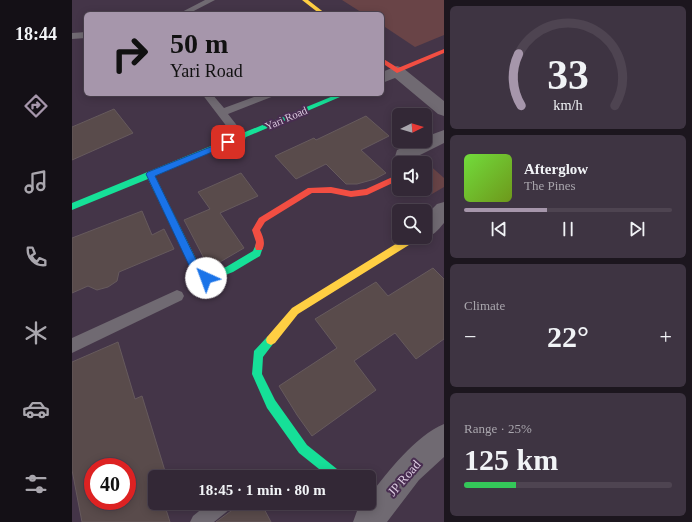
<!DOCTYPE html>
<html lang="en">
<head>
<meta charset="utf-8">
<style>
	body { margin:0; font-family:"Times New Roman",serif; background:#3e3442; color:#f1f3f6; height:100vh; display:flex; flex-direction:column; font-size:15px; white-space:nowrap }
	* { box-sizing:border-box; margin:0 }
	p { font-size:13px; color:#a9a6ad }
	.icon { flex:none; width:22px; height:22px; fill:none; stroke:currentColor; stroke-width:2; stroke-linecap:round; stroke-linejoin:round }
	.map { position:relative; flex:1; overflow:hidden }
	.sheet { display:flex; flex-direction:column; gap:6px; padding:6px; background:#1c161e; width:248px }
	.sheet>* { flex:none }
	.banner { position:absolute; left:12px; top:12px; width:300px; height:84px; border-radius:6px; box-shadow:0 2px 10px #0003,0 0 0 1px #4e4451; background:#a696ab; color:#111; overflow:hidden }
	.needle { width:26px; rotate:85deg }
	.fabs { position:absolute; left:320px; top:108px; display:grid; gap:8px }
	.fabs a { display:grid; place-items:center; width:40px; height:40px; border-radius:6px; background:#332836; box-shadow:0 2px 10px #0003,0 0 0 1px #4e4451; font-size:20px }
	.speed { position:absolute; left:12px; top:458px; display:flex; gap:8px; font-size:20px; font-weight:700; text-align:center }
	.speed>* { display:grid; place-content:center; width:52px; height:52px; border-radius:50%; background:#332836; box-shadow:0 2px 10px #0003,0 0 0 1px #4e4451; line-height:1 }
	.speed .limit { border:6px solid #d22; background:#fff; color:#111 }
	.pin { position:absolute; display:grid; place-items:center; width:34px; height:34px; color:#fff; margin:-17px; border-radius:8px; box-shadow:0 2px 6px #0006 }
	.me { position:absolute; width:44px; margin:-22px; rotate:317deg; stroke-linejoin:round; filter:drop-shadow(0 0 3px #0008) }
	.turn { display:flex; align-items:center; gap:14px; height:84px; padding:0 20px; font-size:18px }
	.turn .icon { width:52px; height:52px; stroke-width:2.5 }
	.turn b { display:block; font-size:28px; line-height:34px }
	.big { font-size:30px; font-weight:800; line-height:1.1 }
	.sheet .tile { flex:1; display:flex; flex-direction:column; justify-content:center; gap:6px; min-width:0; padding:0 14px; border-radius:6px; background:#3e3442 }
	.sheet .dial { align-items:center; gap:0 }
	.dial svg { height:104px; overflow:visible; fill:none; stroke:#4e4451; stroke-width:7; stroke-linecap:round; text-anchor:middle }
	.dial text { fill:#f1f3f6; stroke:none }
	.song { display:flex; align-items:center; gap:12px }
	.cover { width:48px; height:48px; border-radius:6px; background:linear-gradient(135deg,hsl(100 70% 55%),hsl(80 70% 35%)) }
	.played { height:4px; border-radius:2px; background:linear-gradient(90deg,#a696ab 40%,#4e4451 40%) }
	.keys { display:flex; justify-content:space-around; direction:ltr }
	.heat { display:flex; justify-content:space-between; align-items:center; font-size:22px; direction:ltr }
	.charge { height:6px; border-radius:3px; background:linear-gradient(90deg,#34c759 25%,#4e4451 0) }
	.trip { position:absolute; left:76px; top:470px; width:228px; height:40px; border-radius:6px; background:#332836; box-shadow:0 2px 10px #0003,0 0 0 1px #4e4451; font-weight:800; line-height:40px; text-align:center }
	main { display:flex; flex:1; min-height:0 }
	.tabs { display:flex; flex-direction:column; width:72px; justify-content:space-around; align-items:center; background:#141016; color:#a9a6ad }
	.tabs .icon { width:28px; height:28px }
	.tabs .current { color:#a696ab }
	.tabs b { font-size:18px; color:#f1f3f6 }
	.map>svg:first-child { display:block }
</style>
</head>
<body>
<main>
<nav class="tabs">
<b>18:44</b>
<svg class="icon current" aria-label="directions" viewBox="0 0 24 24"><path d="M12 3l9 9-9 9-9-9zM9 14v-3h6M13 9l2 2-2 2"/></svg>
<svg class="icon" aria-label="music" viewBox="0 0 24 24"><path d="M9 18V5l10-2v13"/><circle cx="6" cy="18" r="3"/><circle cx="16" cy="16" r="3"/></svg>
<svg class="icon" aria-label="phone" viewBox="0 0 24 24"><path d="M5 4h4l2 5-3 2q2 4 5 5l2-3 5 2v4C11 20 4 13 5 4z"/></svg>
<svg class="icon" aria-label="climate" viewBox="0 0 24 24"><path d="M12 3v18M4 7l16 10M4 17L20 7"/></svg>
<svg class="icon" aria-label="car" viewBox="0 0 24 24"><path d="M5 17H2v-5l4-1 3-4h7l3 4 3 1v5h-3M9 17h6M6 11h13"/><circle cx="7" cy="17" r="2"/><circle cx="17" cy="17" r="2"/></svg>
<svg class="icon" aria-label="filters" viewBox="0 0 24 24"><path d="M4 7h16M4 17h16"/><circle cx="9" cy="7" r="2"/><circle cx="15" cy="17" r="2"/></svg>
</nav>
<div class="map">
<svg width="372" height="522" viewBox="0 0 372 522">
	<rect width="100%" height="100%" fill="#443548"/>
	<!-- green -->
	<g fill="#694447">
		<polygon points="270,0 372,0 372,35 343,47 310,25 310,14 292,14"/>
		<polygon points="353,163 355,163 372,178 372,187 360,194 353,187"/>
	</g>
	<!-- building -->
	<g fill="#594b4b" stroke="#665a5d" fill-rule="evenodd">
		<polygon points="42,109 61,133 0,160 0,127"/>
		<polygon points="294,116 317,136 289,150 314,173 303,179 285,184 274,184 254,164 224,179 203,156 242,138 244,140"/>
		<polygon points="169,173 186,196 148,213 172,248 148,262 135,264 112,220 138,209 126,192"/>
		<polygon points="70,211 80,235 92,229 102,249 47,272 45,281 36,287 25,290 16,286 0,293 0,238"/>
		<polygon points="361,268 372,279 372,339 344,359 323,333 282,361 304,390 240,436 225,415 207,386 265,348 243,319 304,282 316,296"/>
		<path d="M46,342L63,399L70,396L93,471L83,477V503H92L98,522H10L0,470V362ZM21,467H55V501H21Z"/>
		<polygon points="170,503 189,503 199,522 144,522"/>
	</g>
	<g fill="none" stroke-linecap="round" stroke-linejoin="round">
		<!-- lane -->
		<g fill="#706a72" fill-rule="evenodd">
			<polygon points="133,0 143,0 116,14 106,14"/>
			<polygon points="14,32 14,38 0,39 0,33"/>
			<polygon points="130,94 140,94 152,108 190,94 204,94 202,96 156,114 174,137 173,140 165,140"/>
			<polygon points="105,290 110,292 112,296 110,300 0,353 0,338"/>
			<polygon points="137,503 161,503 158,509 142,522 118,522 121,516"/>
		</g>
		<!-- street -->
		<g fill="#706a72" fill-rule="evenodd">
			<polygon points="325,66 331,68 372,101 372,116 366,114 323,78 310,83 310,72"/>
			<polygon points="372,130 372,143 340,159 339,163 327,163 327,169 323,168 321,163 325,150 345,141 353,141 353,137"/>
			<path d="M372,202V223C366,230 361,237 351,237H353V216L365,204Z"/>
			<path d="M372,424V457L347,480L315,522H281L285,511L292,503H297V496C316,472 343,436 372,424Z"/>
		</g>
		<!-- fast -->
		<g fill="#16e098" fill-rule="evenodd">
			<polygon points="266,94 275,94 83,176 130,271 143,271 154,267 181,251 184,244 190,244 191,247 188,256 161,272 143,279 135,280 124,278 76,179 0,210 0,203"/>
			<polygon points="199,335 203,337 204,340 191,357 190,374 203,400 235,445 270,473 272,477 257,477 227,453 195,408 180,374 182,351 195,337"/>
		</g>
		<!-- slow -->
		<g fill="#ffcf43" fill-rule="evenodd">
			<polygon points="230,0 236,0 254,14 248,14"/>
			<polygon points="335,237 346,237 345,240 226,314 203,343 199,345 195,343 194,340 195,337 220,308"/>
		</g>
		<!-- jam -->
		<g fill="#f24e42" fill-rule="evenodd">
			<polygon points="372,49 372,53 325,73 310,63 310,58 326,68"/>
			<path d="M327,174V180L295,195L279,197L259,193H240L193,222L188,230C191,237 194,243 190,250H184L183,247L184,242L180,230L187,218L236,188L259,187L279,191L294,189Z"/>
		</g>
	</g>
	<!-- route -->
	<polygon fill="#1a73e8" stroke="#114b97" points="156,140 159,141 159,144 83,176 130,272 138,275 139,278 138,281 134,282 123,278 74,174 76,172"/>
	<g text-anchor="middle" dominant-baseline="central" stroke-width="4" stroke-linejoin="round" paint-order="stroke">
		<!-- street labels -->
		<g font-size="11" fill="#dbcae0" stroke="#482d50">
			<text transform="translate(214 118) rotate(-23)">Yari Road</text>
		</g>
		<!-- near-street labels -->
		<g font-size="13" fill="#dbcae0" stroke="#482d50">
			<text transform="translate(332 478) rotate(-49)">JP Road</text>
		</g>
	</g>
</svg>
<div class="fabs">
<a><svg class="needle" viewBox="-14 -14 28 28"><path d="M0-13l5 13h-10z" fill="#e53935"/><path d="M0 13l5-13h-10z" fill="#a9a6ad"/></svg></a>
<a><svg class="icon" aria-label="sound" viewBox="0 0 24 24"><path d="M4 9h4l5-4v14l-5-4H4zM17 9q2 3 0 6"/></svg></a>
<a><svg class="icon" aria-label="search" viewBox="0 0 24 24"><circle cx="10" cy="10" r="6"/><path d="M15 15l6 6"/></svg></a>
</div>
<div class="speed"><div class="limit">40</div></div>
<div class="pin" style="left:156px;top:142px;background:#d93025"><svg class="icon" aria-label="arrive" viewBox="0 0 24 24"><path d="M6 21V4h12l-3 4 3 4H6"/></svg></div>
<svg class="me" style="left:134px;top:278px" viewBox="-20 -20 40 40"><circle r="19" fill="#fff"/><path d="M0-13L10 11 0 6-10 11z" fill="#1a73e8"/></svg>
<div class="trip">18:45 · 1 min · 80 m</div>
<div class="banner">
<div class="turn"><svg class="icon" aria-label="right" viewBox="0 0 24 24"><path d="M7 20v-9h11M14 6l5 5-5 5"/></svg><div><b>50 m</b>Yari Road</div></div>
</div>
</div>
<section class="sheet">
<div class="tile dial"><svg viewBox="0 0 100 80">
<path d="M14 69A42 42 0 1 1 86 69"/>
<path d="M14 69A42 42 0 0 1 12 29" stroke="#a696ab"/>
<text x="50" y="56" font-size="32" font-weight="700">33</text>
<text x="50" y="72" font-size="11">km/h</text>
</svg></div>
<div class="tile">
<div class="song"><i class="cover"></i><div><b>Afterglow</b><p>The Pines</p></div></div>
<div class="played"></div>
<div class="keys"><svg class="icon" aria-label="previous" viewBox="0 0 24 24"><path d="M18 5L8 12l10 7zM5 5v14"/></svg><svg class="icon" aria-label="pause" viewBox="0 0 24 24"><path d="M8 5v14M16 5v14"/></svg><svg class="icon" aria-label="next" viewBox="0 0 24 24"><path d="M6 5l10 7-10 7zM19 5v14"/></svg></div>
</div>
<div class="tile"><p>Climate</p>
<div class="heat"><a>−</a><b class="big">22°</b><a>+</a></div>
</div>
<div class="tile"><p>Range · 25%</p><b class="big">125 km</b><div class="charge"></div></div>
</section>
</main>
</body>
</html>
